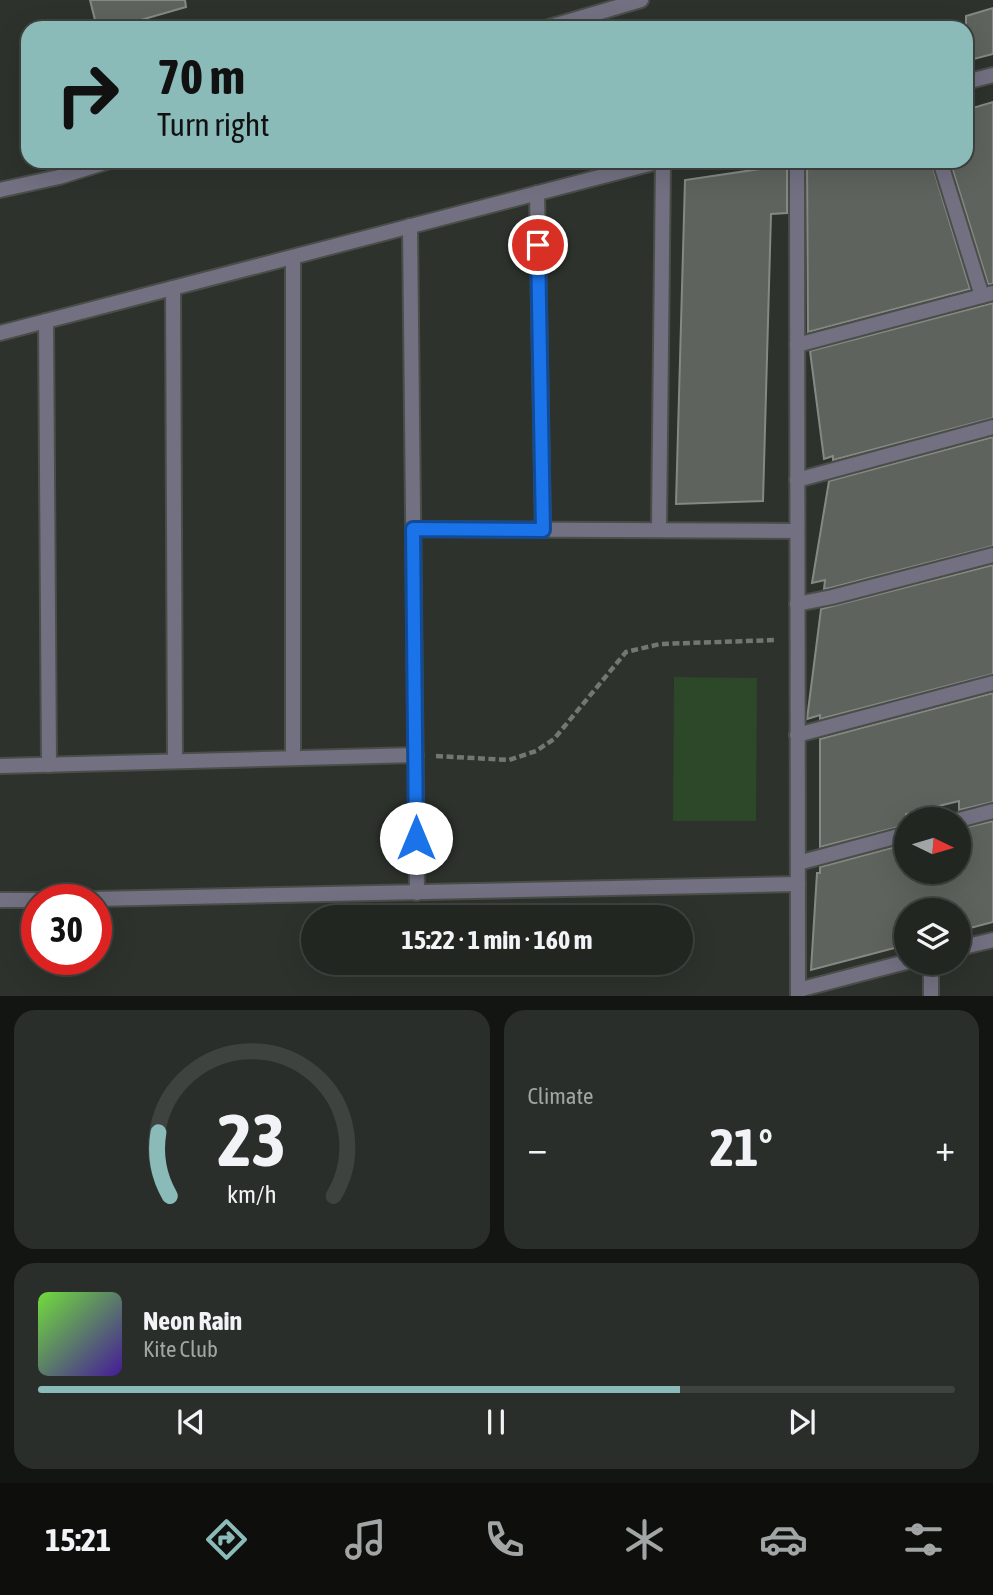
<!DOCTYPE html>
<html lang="en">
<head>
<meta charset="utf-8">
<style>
	body { margin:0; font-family:"Asap Condensed",sans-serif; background:#2a2e2a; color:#f1f3f6; height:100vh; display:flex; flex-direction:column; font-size:26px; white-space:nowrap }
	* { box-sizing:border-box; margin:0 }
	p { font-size:23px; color:#a2a5a5 }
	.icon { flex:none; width:38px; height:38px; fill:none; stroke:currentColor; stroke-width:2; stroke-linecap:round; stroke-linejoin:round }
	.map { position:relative; height:996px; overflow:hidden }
	.drawer { display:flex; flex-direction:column; gap:14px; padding:14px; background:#131512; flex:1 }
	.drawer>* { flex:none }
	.hud { position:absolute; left:21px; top:21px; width:952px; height:147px; border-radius:21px; box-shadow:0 7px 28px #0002,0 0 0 2px #3f433f; background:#8bbbb9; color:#111; overflow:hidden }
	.needle { width:46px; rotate:95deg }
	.fabs { position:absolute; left:894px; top:807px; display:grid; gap:14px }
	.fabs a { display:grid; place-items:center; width:77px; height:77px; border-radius:50%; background:#222621; box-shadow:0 7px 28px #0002,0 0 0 2px #3f433f; font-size:35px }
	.speed { position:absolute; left:21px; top:884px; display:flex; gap:14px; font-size:35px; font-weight:700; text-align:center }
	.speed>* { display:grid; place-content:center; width:91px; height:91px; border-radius:50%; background:#222621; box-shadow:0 7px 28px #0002,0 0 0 2px #3f433f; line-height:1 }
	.speed .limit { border:10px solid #d22; background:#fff; color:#111 }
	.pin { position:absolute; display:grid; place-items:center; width:60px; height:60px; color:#fff; margin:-30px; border:4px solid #fff; border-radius:50%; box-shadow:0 2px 7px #0007 }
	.me { position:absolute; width:77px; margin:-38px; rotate:0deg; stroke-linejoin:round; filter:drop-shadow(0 0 5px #0008) }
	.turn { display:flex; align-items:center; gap:24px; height:147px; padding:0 21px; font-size:32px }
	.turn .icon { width:91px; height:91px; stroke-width:2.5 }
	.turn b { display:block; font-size:49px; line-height:60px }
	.big { font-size:52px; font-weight:700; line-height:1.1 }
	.drawer .widget { flex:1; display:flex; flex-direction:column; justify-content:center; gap:10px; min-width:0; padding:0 24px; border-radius:21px; background:#2a2e2a }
	.drawer .dial { align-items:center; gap:0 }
	.dial svg { height:182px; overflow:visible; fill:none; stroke:#3f433f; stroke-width:7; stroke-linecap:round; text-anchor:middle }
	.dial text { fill:#f1f3f6; stroke:none }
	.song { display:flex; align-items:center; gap:21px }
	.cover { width:84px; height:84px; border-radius:10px; background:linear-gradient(135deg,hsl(100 70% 55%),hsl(260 70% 35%)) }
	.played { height:7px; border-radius:4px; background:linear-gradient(90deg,#8bbbb9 70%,#3f433f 70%) }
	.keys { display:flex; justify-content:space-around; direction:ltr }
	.heat { display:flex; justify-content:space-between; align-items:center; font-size:38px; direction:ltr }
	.drawer .tiles { flex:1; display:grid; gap:14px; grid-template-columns:1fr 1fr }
	.widget:last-child { grid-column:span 2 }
	.trip { position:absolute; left:301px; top:905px; width:392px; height:70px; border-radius:35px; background:#222621; box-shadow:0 7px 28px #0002,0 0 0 2px #3f433f; font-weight:700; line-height:70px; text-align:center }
	.tabs { display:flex; height:112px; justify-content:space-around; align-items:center; background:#0e0f0d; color:#a2a5a5 }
	.tabs .icon { width:49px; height:49px }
	.tabs .current { color:#8bbbb9 }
	.tabs b { font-size:32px; color:#f1f3f6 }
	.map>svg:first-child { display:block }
</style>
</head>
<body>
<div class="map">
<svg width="993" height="997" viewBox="0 0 993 997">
	<rect width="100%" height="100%" fill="#2d322c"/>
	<!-- green -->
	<polygon fill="#2d4729" points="674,677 757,678 756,821 673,821"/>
	<!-- building -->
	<g fill="#5e635d" stroke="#848a83" stroke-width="2">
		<polygon points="90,0 185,0 186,7 113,28 97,28"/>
		<polygon points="993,8 993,54 966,61 966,16"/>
		<polygon points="993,102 993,284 988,284 950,161 966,161 966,110"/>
		<polygon points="814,161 931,161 970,289 808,332 807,162"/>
		<polygon points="787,165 787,213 771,214 763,501 676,504 685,180"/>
		<polygon points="993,303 993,418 833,460 833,456 824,459 810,351"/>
		<polygon points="993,437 993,546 830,588 824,589 825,580 812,583 829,481"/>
		<polygon points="993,565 993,674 820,719 820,715 807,719 821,609"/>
		<polygon points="993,693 993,802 959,810 959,801 906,814 906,825 820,847 820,739"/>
		<polygon points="993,821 993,922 959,931 959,910 906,910 906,945 811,970 817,873 820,873 820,867 906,844 906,872 959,872 959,829"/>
	</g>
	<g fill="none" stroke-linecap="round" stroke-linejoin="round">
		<!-- street casing -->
		<g stroke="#4a4e49" stroke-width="18">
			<g id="street">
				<polyline points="546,28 641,0"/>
				<polyline points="966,82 993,75"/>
				<polyline points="797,161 798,997"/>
				<polyline points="940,161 982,296"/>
				<polyline points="0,190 59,177 110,161"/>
				<polyline points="537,193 543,530"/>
				<polyline points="410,226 417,893"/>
				<polyline points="173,288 175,761"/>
				<polyline points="46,321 49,765"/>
				<polyline points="0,333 661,161"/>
				<polyline points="797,345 993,293"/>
				<polyline points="797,480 993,427"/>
				<polyline points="413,529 797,531"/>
				<polyline points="659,530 663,161"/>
				<polyline points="797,604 832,597 993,555"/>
				<polyline points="797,735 993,683"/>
				<polyline points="293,758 293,257"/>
				<polyline points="0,766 416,755"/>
				<polyline points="959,820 993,811"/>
				<polyline points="798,863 906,834"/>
				<polyline points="0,900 37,900"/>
				<polyline points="49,900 798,884"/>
				<polyline points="959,948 993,940"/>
				<polyline points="931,962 931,997"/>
				<polyline points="798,990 906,962"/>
			</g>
		</g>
		<!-- path -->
		<polyline stroke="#737772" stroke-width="4.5" stroke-dasharray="7 3.5" stroke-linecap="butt" points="436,756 509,760 536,751 554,739 626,652 660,644 776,640"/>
		<!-- street -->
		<use href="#street" stroke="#737082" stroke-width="14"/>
	</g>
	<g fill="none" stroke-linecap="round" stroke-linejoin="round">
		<!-- route casing -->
		<g stroke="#114b97" stroke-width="18">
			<polyline id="route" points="416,838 413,529 543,530 538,245"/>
		</g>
		<!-- route -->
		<use href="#route" stroke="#1a73e8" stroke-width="12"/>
	</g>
</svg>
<div class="fabs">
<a><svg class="needle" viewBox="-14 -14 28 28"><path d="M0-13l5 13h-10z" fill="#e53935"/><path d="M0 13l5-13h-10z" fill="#a2a5a5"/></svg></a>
<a><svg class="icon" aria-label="layers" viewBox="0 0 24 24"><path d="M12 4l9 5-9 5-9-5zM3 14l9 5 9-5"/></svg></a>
</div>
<div class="speed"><div class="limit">30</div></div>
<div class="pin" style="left:538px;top:245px;background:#d93025"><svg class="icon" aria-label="arrive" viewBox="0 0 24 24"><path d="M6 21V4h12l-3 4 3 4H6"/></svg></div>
<svg class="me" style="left:416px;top:838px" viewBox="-20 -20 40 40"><circle r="19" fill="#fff"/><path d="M0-13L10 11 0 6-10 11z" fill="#1a73e8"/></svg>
<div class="trip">15:22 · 1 min · 160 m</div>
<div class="hud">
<div class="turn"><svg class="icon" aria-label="right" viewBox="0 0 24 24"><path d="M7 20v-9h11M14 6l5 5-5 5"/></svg><div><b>70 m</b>Turn right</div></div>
</div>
</div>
<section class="drawer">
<div class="tiles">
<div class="widget dial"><svg viewBox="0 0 100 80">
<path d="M14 69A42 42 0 1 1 86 69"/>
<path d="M14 69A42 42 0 0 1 9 41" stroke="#8bbbb9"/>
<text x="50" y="56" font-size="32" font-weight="700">23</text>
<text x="50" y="72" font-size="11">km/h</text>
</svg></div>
<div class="widget"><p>Climate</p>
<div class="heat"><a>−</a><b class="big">21°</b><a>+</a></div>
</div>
<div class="widget">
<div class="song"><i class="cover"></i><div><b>Neon Rain</b><p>Kite Club</p></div></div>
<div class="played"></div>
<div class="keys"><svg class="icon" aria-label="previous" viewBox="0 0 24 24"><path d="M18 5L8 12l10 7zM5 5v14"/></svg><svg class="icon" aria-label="pause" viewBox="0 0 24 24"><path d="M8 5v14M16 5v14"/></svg><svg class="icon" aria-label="next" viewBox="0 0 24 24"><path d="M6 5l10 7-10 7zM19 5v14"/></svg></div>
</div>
</div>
</section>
<nav class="tabs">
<b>15:21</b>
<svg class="icon current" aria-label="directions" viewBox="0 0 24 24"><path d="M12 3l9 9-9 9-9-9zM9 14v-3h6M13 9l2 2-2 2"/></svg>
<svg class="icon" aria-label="music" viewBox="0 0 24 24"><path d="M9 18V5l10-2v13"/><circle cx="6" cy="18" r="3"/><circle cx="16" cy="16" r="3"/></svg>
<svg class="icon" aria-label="phone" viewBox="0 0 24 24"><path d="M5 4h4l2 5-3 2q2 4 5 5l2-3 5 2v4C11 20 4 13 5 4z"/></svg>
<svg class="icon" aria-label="climate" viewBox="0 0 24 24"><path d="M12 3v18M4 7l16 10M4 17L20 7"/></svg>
<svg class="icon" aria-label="car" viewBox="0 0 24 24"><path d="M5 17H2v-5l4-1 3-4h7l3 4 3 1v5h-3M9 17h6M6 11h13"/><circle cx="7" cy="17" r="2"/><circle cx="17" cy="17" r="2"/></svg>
<svg class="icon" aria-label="filters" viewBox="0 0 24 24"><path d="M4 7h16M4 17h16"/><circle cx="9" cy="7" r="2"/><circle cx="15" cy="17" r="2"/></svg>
</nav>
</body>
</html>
